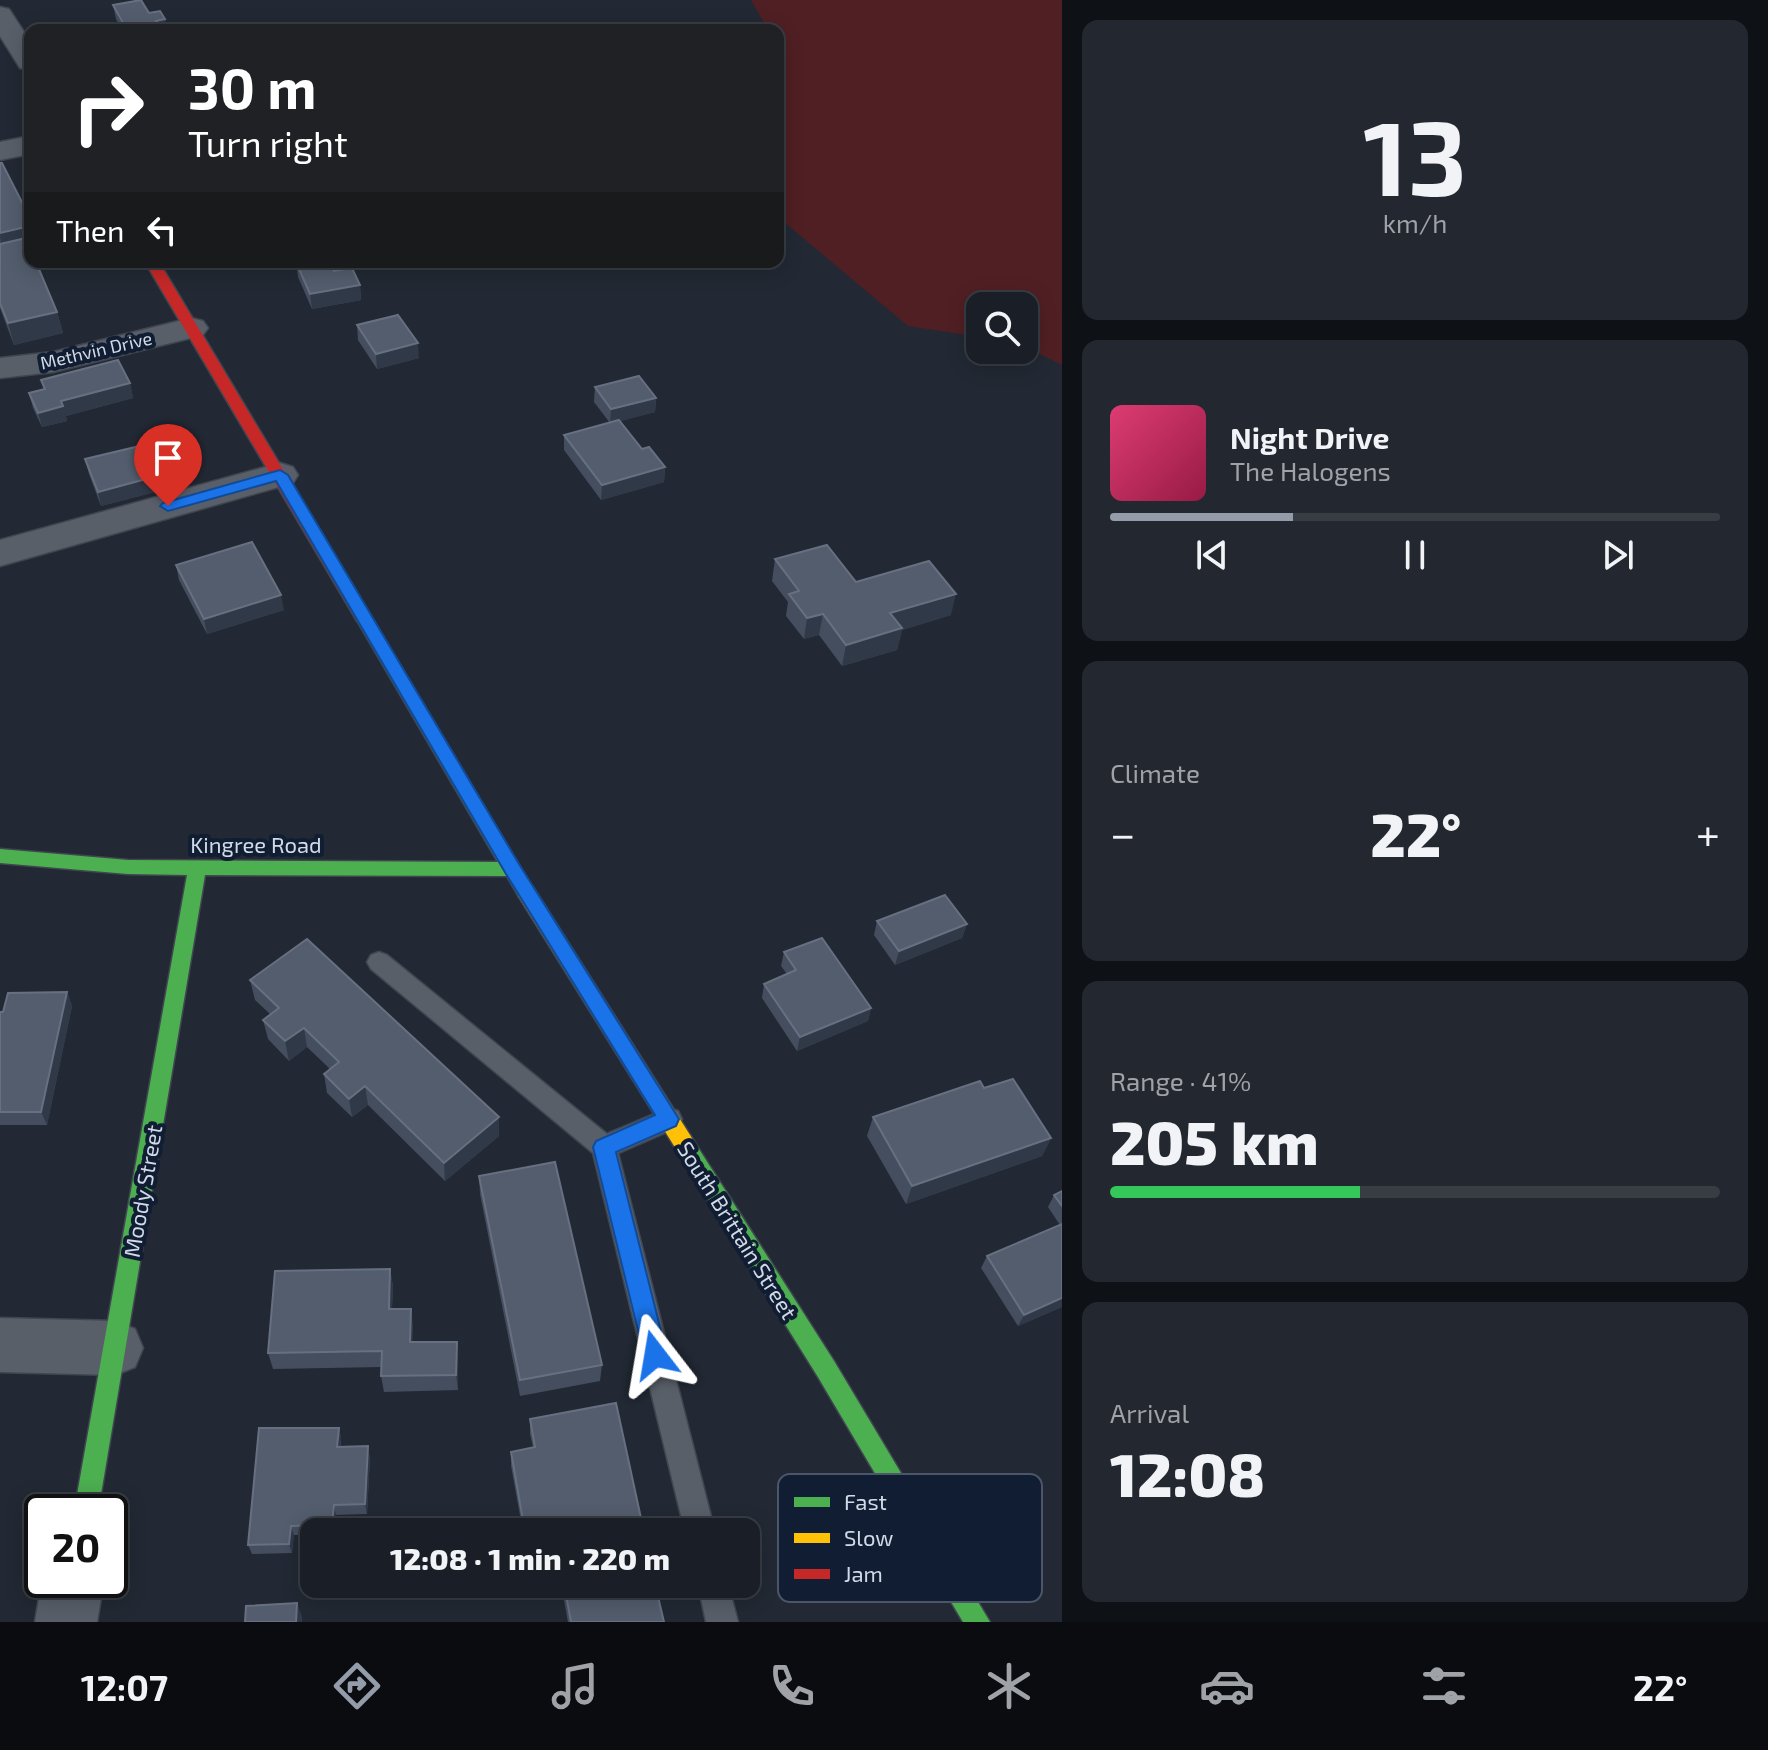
<!DOCTYPE html>
<html lang="en">
<head>
<meta charset="utf-8">
<style>
	body { margin:0; font-family:"Exo 2",sans-serif; background:#23272f; color:#f1f3f6; height:100vh; display:flex; flex-direction:column; font-size:30px; white-space:nowrap }
	* { box-sizing:border-box; margin:0 }
	p { font-size:26px; color:#9fa2a7 }
	.icon { flex:none; width:44px; height:44px; fill:none; stroke:currentColor; stroke-width:2; stroke-linecap:round; stroke-linejoin:round }
	.map { position:relative; flex:1; overflow:hidden }
	.side { display:flex; flex-direction:column; gap:20px; padding:20px; background:#0e1115; width:706px }
	.side>* { flex:none }
	.top-card { position:absolute; left:24px; top:24px; width:760px; height:244px; border-radius:16px; box-shadow:0 4px 20px #0003,0 0 0 2px #383d44; background:#202124; color:#fff; overflow:hidden }
	.buttons { position:absolute; left:966px; top:292px; display:grid; gap:16px }
	.buttons a { display:grid; place-items:center; width:72px; height:72px; border-radius:16px; background:#1a1f27; box-shadow:0 4px 20px #0003,0 0 0 2px #383d44; font-size:40px }
	.speed { position:absolute; left:24px; top:1494px; display:flex; gap:16px; font-size:40px; font-weight:700; text-align:center }
	.speed>* { display:grid; place-content:center; width:104px; height:104px; border-radius:50%; background:#1a1f27; box-shadow:0 4px 20px #0003,0 0 0 2px #383d44; line-height:1 }
	.speed .limit { border:4px solid #111; border-radius:12px; background:#fff; color:#111 }
	.pin { position:absolute; display:grid; place-items:center; width:68px; height:68px; color:#fff; margin:-82px -34px; border-radius:50% 50% 50% 0; rotate:-45deg; box-shadow:0 0 8px #0007 }
	.pin .icon { rotate:45deg }
	.me { position:absolute; width:88px; margin:-44px; rotate:346deg; stroke-linejoin:round; filter:drop-shadow(0 0 6px #0008) }
	.turn { display:flex; align-items:center; gap:28px; height:168px; padding:0 32px; font-size:36px }
	.turn .icon { width:104px; height:104px; stroke-width:2.5 }
	.turn b { display:block; font-size:56px; line-height:68px }
	.then { display:flex; align-items:center; height:76px; padding:0 32px; background:#0003; gap:16px; font-size:30px }
	.big { font-size:60px; font-weight:800; line-height:1.1 }
	.side .tile { flex:1; display:flex; flex-direction:column; justify-content:center; gap:12px; min-width:0; padding:0 28px; border-radius:16px; background:#23272f }
	.side .dial { align-items:center; gap:0 }
	.dial b { font-size:104px; line-height:1 }
	.song { display:flex; align-items:center; gap:24px }
	.cover { width:96px; height:96px; border-radius:12px; background:linear-gradient(135deg,hsl(340 70% 55%),hsl(340 70% 35%)) }
	.played { height:8px; border-radius:4px; background:linear-gradient(90deg,#949ca9 30%,#383d44 30%) }
	.keys { display:flex; justify-content:space-around; direction:ltr }
	.heat { display:flex; justify-content:space-between; align-items:center; font-size:44px; direction:ltr }
	.charge { height:12px; border-radius:6px; background:linear-gradient(90deg,#34c759 41%,#383d44 0) }
	.trip { position:absolute; left:300px; top:1518px; width:460px; height:80px; border-radius:16px; background:#1a1f27; box-shadow:0 4px 20px #0003,0 0 0 2px #383d44; font-weight:800; line-height:80px; text-align:center }
	.tabs { display:flex; height:128px; justify-content:space-around; align-items:center; background:#0a0c10; color:#9fa2a7 }
	.tabs .icon { width:56px; height:56px }
	.tabs .active { color:#949ca9 }
	.tabs b { font-size:36px; color:#f1f3f6 }
	main { display:flex; flex:1; min-height:0 }
	.map>svg:first-child { display:block }
</style>
</head>
<body>
<main>
<div class="map">
<svg width="1062" height="1622" viewBox="0 0 1062 1622">
	<rect width="100%" height="100%" fill="#222934"/>
	<!-- green -->
	<polygon fill="#501f23" points="751,0 1062,0 1062,365 1024,346 1024,306 980,306 980,337 908,326 778,217 778,30 768,30"/>
	<g fill="none" stroke-linecap="round" stroke-linejoin="round">
		<!-- lane casing -->
		<g stroke="#404650" stroke-width="3">
			<g id="lane">
				<polygon points="379,952 387,955 607,1134 669,1108 678,1111 682,1119 678,1127 618,1153 715,1532 685,1532 593,1153 371,969 367,962 371,955"/>
				<polygon points="698,1584 728,1584 738,1622 706,1622"/>
			</g>
		</g>
		<!-- street casing -->
		<g stroke="#404650" stroke-width="3">
			<g id="street">
				<polygon points="0,7 9,9 30,41 30,70 20,68 0,36"/>
				<polygon points="30,136 30,154 0,160 0,142"/>
				<polygon points="191,318 203,321 208,328 203,335 53,372 0,378 0,358 53,352"/>
				<polygon points="280,463 293,467 298,475 293,483 0,566 0,540"/>
				<polygon points="0,1318 115,1321 135,1329 143,1348 135,1367 115,1375 0,1372"/>
				<polygon points="42,1580 104,1580 97,1622 35,1622"/>
			</g>
		</g>
		<!-- fast casing -->
		<g stroke="#404650" stroke-width="3">
			<g id="fast">
				<polygon points="363,611 369,613 535,892 533,897 519,897 507,876 205,875 98,1512 74,1512 187,875 128,874 0,863 0,849 128,860 498,862 355,617"/>
				<polygon points="683,1133 690,1135 834,1361 990,1622 963,1622 818,1377 676,1149 672,1142 676,1135"/>
			</g>
		</g>
		<!-- slow casing -->
		<g stroke="#404650" stroke-width="3">
			<polygon id="slow" points="526,885 533,887 690,1135 694,1142 690,1149 683,1151 676,1149 519,897 517,892 519,887"/>
		</g>
		<!-- jam casing -->
		<g stroke="#404650" stroke-width="3">
			<polygon id="jam" points="145,262 159,262 371,617 369,621 357,621"/>
		</g>
		<!-- lane -->
		<use href="#lane" fill="#595f69" fill-rule="evenodd"/>
		<!-- street -->
		<use href="#street" fill="#595f69" fill-rule="evenodd"/>
		<!-- fast -->
		<use href="#fast" fill="#4caf50" fill-rule="evenodd"/>
		<!-- slow -->
		<use href="#slow" fill="#ffc107" fill-rule="evenodd"/>
		<!-- jam -->
		<use href="#jam" fill="#c62828" fill-rule="evenodd"/>
	</g>
	<!-- wall -->
	<g fill="#444e5e">
		<polygon points="113,5 149,13 165,19 167,30 122,30 116,19"/>
		<polygon points="0,163 30,218 30,241 28,242 57,312 63,333 14,345 0,308"/>
		<polygon points="296,262 334,271 360,285 361,300 312,309 298,277"/>
		<polygon points="357,325 419,358 377,369 358,340"/>
		<polygon points="41,380 130,383 133,398 66,416 67,421 42,427 33,408 29,393 44,389"/>
		<polygon points="595,387 656,398 655,412 620,421 642,449 665,467 664,482 601,500 564,450 564,435 610,423 594,402"/>
		<polygon points="85,459 179,470 182,485 101,506 89,474"/>
		<polygon points="775,559 856,582 951,615 902,630 897,650 842,666 819,635 804,639 786,616 788,602 772,581"/>
		<polygon points="176,565 284,610 207,634 179,580"/>
		<polygon points="877,921 967,924 962,938 895,965 874,935"/>
		<polygon points="784,952 871,1008 868,1021 797,1051 762,998 764,984 787,974 781,966"/>
		<polygon points="250,980 499,1117 499,1136 445,1181 368,1105 352,1117 327,1093 324,1074 330,1069 307,1047 289,1061 268,1039 263,1020 270,1014 255,1000"/>
		<polygon points="67,992 72,1006 47,1125 0,1125 0,1012"/>
		<polygon points="984,1088 1051,1138 1042,1156 906,1204 867,1136 873,1117"/>
		<polygon points="479,1176 602,1365 600,1381 520,1396 480,1194"/>
		<polygon points="1062,1191 1062,1307 1018,1326 981,1268 987,1256 1060,1225 1048,1207 1054,1195"/>
		<polygon points="390,1269 393,1286 392,1309 413,1325 412,1342 458,1358 458,1390 384,1392 381,1376 382,1367 273,1369 268,1353"/>
		<polygon points="530,1419 644,1532 523,1532 511,1466 511,1452 533,1447 530,1434"/>
		<polygon points="339,1428 341,1438 341,1447 370,1457 367,1514 336,1515 335,1532 314,1532 314,1535 294,1535 292,1553 252,1554 248,1545"/>
		<polygon points="561,1584 655,1584 664,1622 568,1622"/>
	</g>
	<!-- shaded-wall -->
	<g fill="#303947">
		<polygon points="165,19 167,30 153,30 156,21"/>
		<polygon points="30,226 30,241 1,248 0,233"/>
		<polygon points="360,285 361,300 312,309 310,294"/>
		<polygon points="57,312 63,333 14,345 8,323"/>
		<polygon points="418,343 419,358 377,369 376,354"/>
		<polygon points="130,383 133,398 66,416 67,421 42,427 38,413 61,401"/>
		<polygon points="656,398 655,412 610,424 611,409"/>
		<polygon points="665,467 664,482 601,500 602,485"/>
		<polygon points="179,470 182,485 101,506 98,492"/>
		<polygon points="956,594 951,615 902,630 897,650 842,666 846,645 890,613"/>
		<polygon points="281,595 284,610 207,634 204,619"/>
		<polygon points="823,614 819,635 804,639 807,618"/>
		<polygon points="967,924 962,938 895,965 899,951"/>
		<polygon points="67,992 72,1006 47,1125 41,1112"/>
		<polygon points="871,1008 868,1021 797,1051 800,1037"/>
		<polygon points="304,1028 307,1047 289,1061 285,1041"/>
		<polygon points="365,1086 368,1105 352,1117 349,1099"/>
		<polygon points="499,1117 499,1136 445,1181 444,1163"/>
		<polygon points="1051,1138 1042,1156 906,1204 912,1186"/>
		<polygon points="390,1269 393,1286 391,1326 389,1309"/>
		<polygon points="1062,1298 1062,1307 1018,1326 1024,1315"/>
		<polygon points="411,1309 413,1325 412,1359 410,1342"/>
		<polygon points="457,1342 458,1358 458,1390 456,1375"/>
		<polygon points="339,1428 341,1438 340,1458 337,1447"/>
		<polygon points="368,1446 370,1457 367,1514 365,1504"/>
		<polygon points="334,1505 336,1515 335,1532 332,1525"/>
		<polygon points="291,1526 294,1535 292,1553 289,1544"/>
		<polygon points="297,1603 302,1616 302,1622 296,1622"/>
	</g>
	<!-- building -->
	<g fill="#535d6d" stroke="#677080" stroke-width="2">
		<polygon points="141,0 149,13 160,11 165,19 156,21 161,29 153,30 127,30 113,5"/>
		<polygon points="0,163 2,163 30,218 30,226 0,233"/>
		<polygon points="26,238 30,247 30,262 36,262 57,312 8,323 0,303 0,244"/>
		<polygon points="296,262 329,262 334,271 352,268 360,285 310,294"/>
		<polygon points="398,315 418,343 376,354 357,325"/>
		<polygon points="118,360 130,383 61,401 63,406 38,413 29,393 45,389 41,380"/>
		<polygon points="639,376 656,398 611,409 595,387"/>
		<polygon points="619,420 642,449 649,447 665,467 602,485 564,435"/>
		<polygon points="165,440 179,470 98,492 85,459"/>
		<polygon points="252,542 281,595 204,619 176,565"/>
		<polygon points="827,545 856,582 929,561 956,594 890,613 902,628 846,645 823,614 807,618 789,594 799,591 775,559"/>
		<polygon points="945,895 967,924 899,951 877,921"/>
		<polygon points="822,938 871,1008 800,1037 764,984 796,970 784,952"/>
		<polygon points="307,939 499,1117 444,1163 365,1086 349,1099 324,1074 339,1062 304,1028 285,1041 263,1020 279,1008 250,980"/>
		<polygon points="67,992 41,1112 0,1112 0,1012 3,1012 8,993"/>
		<polygon points="1013,1079 1051,1138 912,1186 873,1117 980,1081 984,1088"/>
		<polygon points="555,1162 602,1365 520,1380 479,1176"/>
		<polygon points="1062,1191 1062,1206 1054,1195"/>
		<polygon points="1062,1224 1062,1298 1024,1315 987,1256"/>
		<polygon points="390,1269 389,1309 411,1309 410,1342 457,1342 456,1375 381,1376 382,1351 268,1353 275,1271"/>
		<polygon points="616,1403 644,1532 554,1532 554,1530 544,1532 525,1532 511,1452 535,1447 530,1419"/>
		<polygon points="259,1428 339,1428 337,1447 368,1446 365,1504 334,1505 332,1525 291,1526 289,1544 248,1545"/>
		<polygon points="564,1584 655,1584 664,1622 571,1622"/>
		<polygon points="297,1603 296,1622 245,1622 246,1606"/>
	</g>
	<!-- route -->
	<polygon fill="#1a73e8" stroke="#114b97" stroke-width="2" points="280,470 288,475 519,864 679,1119 676,1126 616,1152 667,1355 664,1363 655,1366 647,1363 644,1355 593,1147 596,1141 655,1115 506,874 276,481 168,511 160,506 163,503"/>
	<g text-anchor="middle" dominant-baseline="central" stroke-width="8" stroke-linejoin="round" paint-order="stroke">
		<!-- far-street labels -->
		<g font-size="18" fill="#d1dae8" stroke="#111d32">
			<text transform="translate(96 350) rotate(-13)">Methvin Drive</text>
		</g>
		<!-- street labels -->
		<g font-size="22" fill="#d1dae8" stroke="#111d32">
			<text x="256" y="844">Kingree Road</text>
			<text transform="translate(142 1191) rotate(-80)">Moody Street</text>
			<text transform="translate(738 1230) rotate(58)">South Brittain Street</text>
		</g>
	</g>
	<!-- legend -->
	<rect x="778" y="1474" width="264" height="128" rx="12" fill="#111d32" stroke="#4b5669" stroke-width="2"/>
	<rect x="794" y="1497" width="36" height="10" fill="#4caf50"/>
	<rect x="794" y="1533" width="36" height="10" fill="#ffc107"/>
	<rect x="794" y="1569" width="36" height="10" fill="#c62828"/>
	<g font-size="22" fill="#d1dae8">
		<text x="844" y="1510">Fast</text>
		<text x="844" y="1546">Slow</text>
		<text x="844" y="1582">Jam</text>
	</g>
</svg>
<div class="buttons">
<a><svg class="icon" aria-label="search" viewBox="0 0 24 24"><circle cx="10" cy="10" r="6"/><path d="M15 15l6 6"/></svg></a>
</div>
<div class="speed"><div class="limit">20</div></div>
<div class="pin" style="left:168px;top:506px;background:#d93025"><svg class="icon" aria-label="arrive" viewBox="0 0 24 24"><path d="M6 21V4h12l-3 4 3 4H6"/></svg></div>
<svg class="me" style="left:655px;top:1355px" viewBox="-20 -20 40 40"><path d="M0-17L14 15 0 8-14 15z" fill="#1a73e8" stroke="#fff" stroke-width="4"/></svg>
<div class="trip">12:08 · 1 min · 220 m</div>
<div class="top-card">
<div class="turn"><svg class="icon" aria-label="right" viewBox="0 0 24 24"><path d="M7 20v-9h11M14 6l5 5-5 5"/></svg><div><b>30 m</b>Turn right</div></div>
<div class="then">Then<svg class="icon" aria-label="left" viewBox="0 0 24 24"><path d="M17 20v-9H6M10 6l-5 5 5 5"/></svg></div>
</div>
</div>
<section class="side">
<div class="tile dial"><b>13</b><p>km/h</p></div>
<div class="tile">
<div class="song"><i class="cover"></i><div><b>Night Drive</b><p>The Halogens</p></div></div>
<div class="played"></div>
<div class="keys"><svg class="icon" aria-label="previous" viewBox="0 0 24 24"><path d="M18 5L8 12l10 7zM5 5v14"/></svg><svg class="icon" aria-label="pause" viewBox="0 0 24 24"><path d="M8 5v14M16 5v14"/></svg><svg class="icon" aria-label="next" viewBox="0 0 24 24"><path d="M6 5l10 7-10 7zM19 5v14"/></svg></div>
</div>
<div class="tile"><p>Climate</p>
<div class="heat"><a>−</a><b class="big">22°</b><a>+</a></div>
</div>
<div class="tile"><p>Range · 41%</p><b class="big">205 km</b><div class="charge"></div></div>
<div class="tile"><p>Arrival</p><b class="big">12:08</b></div>
</section>
</main>
<nav class="tabs">
<b>12:07</b>
<svg class="icon active" aria-label="directions" viewBox="0 0 24 24"><path d="M12 3l9 9-9 9-9-9zM9 14v-3h6M13 9l2 2-2 2"/></svg>
<svg class="icon" aria-label="music" viewBox="0 0 24 24"><path d="M9 18V5l10-2v13"/><circle cx="6" cy="18" r="3"/><circle cx="16" cy="16" r="3"/></svg>
<svg class="icon" aria-label="phone" viewBox="0 0 24 24"><path d="M5 4h4l2 5-3 2q2 4 5 5l2-3 5 2v4C11 20 4 13 5 4z"/></svg>
<svg class="icon" aria-label="climate" viewBox="0 0 24 24"><path d="M12 3v18M4 7l16 10M4 17L20 7"/></svg>
<svg class="icon" aria-label="car" viewBox="0 0 24 24"><path d="M5 17H2v-5l4-1 3-4h7l3 4 3 1v5h-3M9 17h6M6 11h13"/><circle cx="7" cy="17" r="2"/><circle cx="17" cy="17" r="2"/></svg>
<svg class="icon" aria-label="filters" viewBox="0 0 24 24"><path d="M4 7h16M4 17h16"/><circle cx="9" cy="7" r="2"/><circle cx="15" cy="17" r="2"/></svg>
<b>22°</b>
</nav>
</body>
</html>
